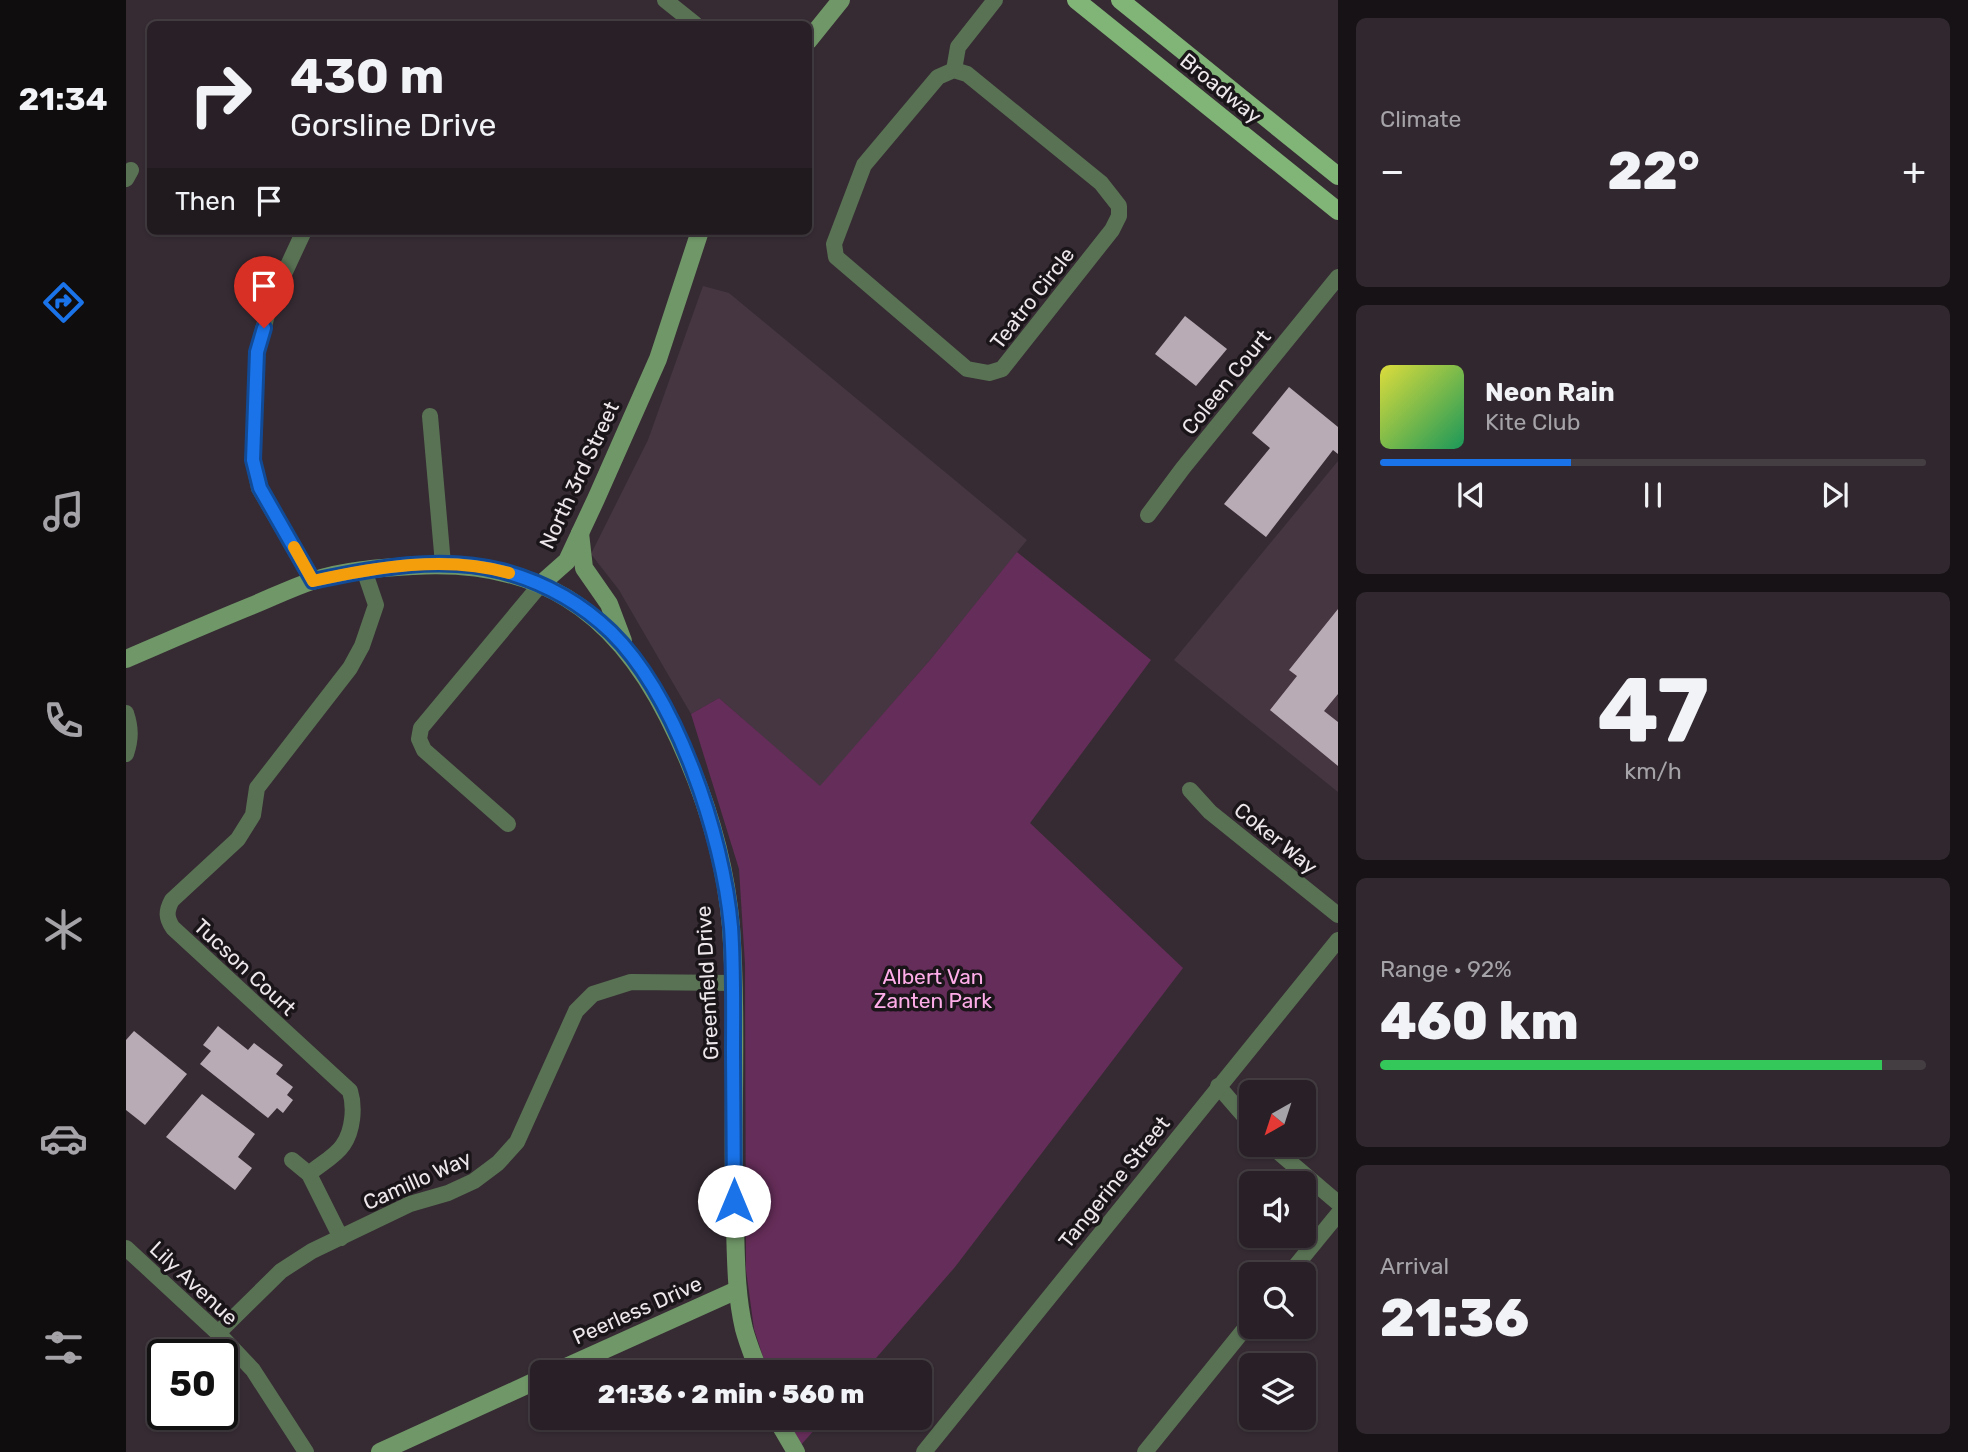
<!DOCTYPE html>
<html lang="en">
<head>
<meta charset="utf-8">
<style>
	body { margin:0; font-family:Rubik,sans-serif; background:#30282e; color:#f1f3f6; height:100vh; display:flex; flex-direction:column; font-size:26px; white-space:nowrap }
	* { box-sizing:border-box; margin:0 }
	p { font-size:23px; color:#a5a3a7 }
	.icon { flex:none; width:38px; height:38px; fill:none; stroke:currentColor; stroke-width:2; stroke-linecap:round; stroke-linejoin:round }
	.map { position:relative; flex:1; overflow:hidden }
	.side { display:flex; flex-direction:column; gap:18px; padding:18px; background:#161215; width:630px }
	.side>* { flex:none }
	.top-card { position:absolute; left:21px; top:21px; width:665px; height:214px; border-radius:10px; box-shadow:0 2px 5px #0004,0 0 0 2px #443e43; background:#282026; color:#f1f3f6; overflow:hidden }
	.needle { width:46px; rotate:219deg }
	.tools { position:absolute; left:1113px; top:1080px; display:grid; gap:14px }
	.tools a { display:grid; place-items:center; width:77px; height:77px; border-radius:10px; background:#282026; box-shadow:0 2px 5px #0004,0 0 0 2px #443e43; font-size:35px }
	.speed { position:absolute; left:21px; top:1339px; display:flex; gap:14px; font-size:35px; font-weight:700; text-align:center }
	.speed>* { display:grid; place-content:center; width:91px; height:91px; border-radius:50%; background:#282026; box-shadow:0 2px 5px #0004,0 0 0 2px #443e43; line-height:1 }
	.speed .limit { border:4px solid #111; border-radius:10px; background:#fff; color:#111 }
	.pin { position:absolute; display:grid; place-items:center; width:60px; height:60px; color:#fff; margin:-72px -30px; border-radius:50% 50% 50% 0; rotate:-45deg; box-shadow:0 0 7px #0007 }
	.pin .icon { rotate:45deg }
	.me { position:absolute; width:77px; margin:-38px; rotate:0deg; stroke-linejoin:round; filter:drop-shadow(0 0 5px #0008) }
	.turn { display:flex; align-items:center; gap:24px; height:147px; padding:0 28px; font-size:32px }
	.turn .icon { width:91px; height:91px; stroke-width:2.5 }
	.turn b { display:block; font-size:49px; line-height:60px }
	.then { display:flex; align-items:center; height:66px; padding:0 28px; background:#0003; gap:14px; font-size:26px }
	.big { font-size:52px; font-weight:800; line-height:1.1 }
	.side .card { flex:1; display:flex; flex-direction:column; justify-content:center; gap:10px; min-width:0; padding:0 24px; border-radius:10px; background:#30282e }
	.side .dial { align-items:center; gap:0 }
	.dial b { font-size:91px; line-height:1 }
	.song { display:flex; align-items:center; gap:21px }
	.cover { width:84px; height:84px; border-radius:10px; background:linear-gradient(135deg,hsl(60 70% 55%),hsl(150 70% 35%)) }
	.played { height:7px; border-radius:4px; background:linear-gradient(90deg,#1a73e8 35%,#443e43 35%) }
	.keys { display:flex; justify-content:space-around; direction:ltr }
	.heat { display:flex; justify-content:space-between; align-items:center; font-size:38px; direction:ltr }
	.charge { height:10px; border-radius:5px; background:linear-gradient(90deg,#34c759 92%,#443e43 0) }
	.trip { position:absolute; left:404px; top:1360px; width:402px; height:70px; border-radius:10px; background:#282026; box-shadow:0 2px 5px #0004,0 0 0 2px #443e43; font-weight:800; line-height:70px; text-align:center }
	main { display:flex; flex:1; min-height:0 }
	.dock { display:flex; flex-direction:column; width:126px; justify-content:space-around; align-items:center; background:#100d0f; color:#a5a3a7 }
	.dock .icon { width:49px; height:49px }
	.dock .on { color:#1a73e8 }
	.dock b { font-size:32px; color:#f1f3f6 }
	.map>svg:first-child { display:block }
</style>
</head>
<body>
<main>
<nav class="dock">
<b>21:34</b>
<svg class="icon on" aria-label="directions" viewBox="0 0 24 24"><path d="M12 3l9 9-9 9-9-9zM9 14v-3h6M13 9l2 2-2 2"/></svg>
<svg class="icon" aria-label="music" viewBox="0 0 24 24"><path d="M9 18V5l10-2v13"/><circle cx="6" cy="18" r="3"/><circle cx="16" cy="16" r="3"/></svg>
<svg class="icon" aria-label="phone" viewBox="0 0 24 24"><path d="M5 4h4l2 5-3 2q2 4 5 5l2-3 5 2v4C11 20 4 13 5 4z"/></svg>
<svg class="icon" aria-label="climate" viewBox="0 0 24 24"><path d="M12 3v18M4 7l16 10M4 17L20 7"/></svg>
<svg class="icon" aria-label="car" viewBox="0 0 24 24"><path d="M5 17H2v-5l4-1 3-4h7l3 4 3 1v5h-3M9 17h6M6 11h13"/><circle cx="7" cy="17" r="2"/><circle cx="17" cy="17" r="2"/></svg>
<svg class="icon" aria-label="filters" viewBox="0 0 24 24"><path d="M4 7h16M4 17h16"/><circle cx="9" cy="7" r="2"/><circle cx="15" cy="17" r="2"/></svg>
</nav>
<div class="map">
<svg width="1212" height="1452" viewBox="0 0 1212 1452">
	<rect width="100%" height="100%" fill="#362b33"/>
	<!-- built -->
	<g fill="#463642">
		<polygon points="577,286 603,293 901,540 804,660 694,787 593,698 565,714 493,590 465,554 522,440"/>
		<polygon points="1212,461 1212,792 1048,660"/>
	</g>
	<!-- green -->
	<g fill="#652d59">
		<polygon points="891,552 1025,660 904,823 1057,968 829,1267 738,1372 642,1372 628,1329 620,1270 619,964 613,869 565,714 593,698 694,786 804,660"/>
		<polygon points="658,1418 699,1418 674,1446"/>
	</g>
	<!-- building -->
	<g fill="#b9abb5">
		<polygon points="1059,316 1101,349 1070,386 1029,354"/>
		<polygon points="1163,387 1212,427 1212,454 1207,450 1140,537 1098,504 1144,448 1126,433"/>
		<polygon points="1212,609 1212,694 1198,711 1212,722 1212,766 1144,710 1171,676 1163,670"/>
		<polygon points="92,1026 122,1050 128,1043 157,1065 150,1074 167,1087 161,1095 167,1100 157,1113 151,1108 142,1118 74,1064 85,1051 77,1045"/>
		<polygon points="8,1031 61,1074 19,1125 0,1110 0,1040"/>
		<polygon points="76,1094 129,1134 112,1157 126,1168 109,1190 40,1137"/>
	</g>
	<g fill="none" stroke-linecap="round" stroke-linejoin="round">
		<!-- street -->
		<g stroke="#597254" stroke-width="16">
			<polyline points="539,0 569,24"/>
			<polygon points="828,70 841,74 975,183 993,206 993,216 986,230 876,369 863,373 841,369 710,257 708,244 738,165 812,77"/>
			<polyline points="828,70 832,47 869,0"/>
			<polyline points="0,179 5,170"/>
			<polyline points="178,231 144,304 131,352 127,460 133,488 187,581"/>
			<polyline points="304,416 317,564"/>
			<polyline points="1022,515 1057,468 1212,277"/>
			<path d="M0,713C5,728 5,739 0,754"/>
			<polyline points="1064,790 1084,812 1212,915"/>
			<polyline points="382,824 298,750 293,739 295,728 415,584"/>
			<polyline points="1092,1086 1125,1124"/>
			<polyline points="1143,1144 1212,1203"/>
			<polyline points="166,1160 183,1174 215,1238"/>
			<path d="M183,1174C193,1165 210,1156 217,1145C227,1131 229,1107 224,1091L47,928C40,918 40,911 46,900L112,839L127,815L131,788L224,668L236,646L250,605L238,570"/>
			<polyline points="0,1248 92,1333 127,1370 180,1452"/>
			<polyline points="1163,1274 1212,1214"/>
			<polyline points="92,1333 155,1271 186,1251 284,1204 322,1193 348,1181 372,1163 391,1142 450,1011 467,994 505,982 607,983"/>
			<polyline points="798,1452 1212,940"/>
			<polyline points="1019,1452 1125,1321"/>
		</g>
		<!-- secondary -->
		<g stroke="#709768" stroke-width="18">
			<polyline points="682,41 715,0"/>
			<polyline points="454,533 458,568 483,604 497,641"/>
			<polyline points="415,584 441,561 470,499 532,359 574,231"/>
			<path d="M0,659C42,641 83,623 125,606C145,598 165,588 186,581C218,570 254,568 288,566C411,559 487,608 542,717C575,782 599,855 605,927C612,1026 605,1127 609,1226C610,1260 610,1295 618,1329C622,1344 628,1358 633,1372"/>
			<polyline points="429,1372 611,1290"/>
			<polyline points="650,1418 670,1452"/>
			<polyline points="254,1452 416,1378"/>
		</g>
		<!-- primary -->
		<g stroke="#81b477" stroke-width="18">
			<polyline points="950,0 1212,211"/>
			<polyline points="994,0 1212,176"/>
		</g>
	</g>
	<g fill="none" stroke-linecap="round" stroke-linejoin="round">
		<!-- route casing -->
		<g stroke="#114b97" stroke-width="18">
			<path id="route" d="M138,328L131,352L127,460L134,488L187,581C248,568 315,555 376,571C417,582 455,603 485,632C551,697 597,836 605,927C608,969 607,1011 607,1053C607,1103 608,1152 608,1201"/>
		</g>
		<!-- route -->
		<use href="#route" stroke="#1a73e8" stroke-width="12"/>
		<!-- slow -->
		<path stroke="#f59e0b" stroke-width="12" d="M168,547L187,581C250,567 320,555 383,573"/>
	</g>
	<g text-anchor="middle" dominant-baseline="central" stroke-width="7" stroke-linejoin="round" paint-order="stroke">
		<!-- street labels -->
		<g font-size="21" fill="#ede6ea" stroke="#1a1519">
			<text transform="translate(1095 88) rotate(39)">Broadway</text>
			<text transform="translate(906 298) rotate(-52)">Teatro Circle</text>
			<text transform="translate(1100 382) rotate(-51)">Coleen Court</text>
			<text transform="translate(453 475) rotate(-65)">North 3rd Street</text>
			<text transform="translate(1150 838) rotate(39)">Coker Way</text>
			<text transform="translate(119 967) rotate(43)">Tucson Court</text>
			<text transform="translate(581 983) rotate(-93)">Greenfield Drive</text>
			<text transform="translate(291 1180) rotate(-24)">Camillo Way</text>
			<text transform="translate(988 1182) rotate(-51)">Tangerine Street</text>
			<text transform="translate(68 1283) rotate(43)">Lily Avenue</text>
			<text transform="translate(511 1310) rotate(-24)">Peerless Drive</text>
		</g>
		<!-- park labels -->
		<g font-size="21" fill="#feade9" stroke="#1a1519">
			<text x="807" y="976">Albert Van<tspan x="807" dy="24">Zanten Park</tspan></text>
		</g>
	</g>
</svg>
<div class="tools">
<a><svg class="needle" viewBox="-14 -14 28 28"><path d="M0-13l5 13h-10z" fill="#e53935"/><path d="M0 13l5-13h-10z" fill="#a5a3a7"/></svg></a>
<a><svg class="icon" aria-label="sound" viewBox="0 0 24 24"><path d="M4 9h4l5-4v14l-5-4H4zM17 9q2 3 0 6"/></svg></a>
<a><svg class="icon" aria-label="search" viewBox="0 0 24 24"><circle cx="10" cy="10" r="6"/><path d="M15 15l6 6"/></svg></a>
<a><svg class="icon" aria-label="layers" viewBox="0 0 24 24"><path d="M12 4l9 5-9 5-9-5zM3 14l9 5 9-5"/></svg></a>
</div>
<div class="speed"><div class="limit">50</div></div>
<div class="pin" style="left:138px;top:328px;background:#d93025"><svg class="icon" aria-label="arrive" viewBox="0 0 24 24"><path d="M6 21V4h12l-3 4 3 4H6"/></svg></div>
<svg class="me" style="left:608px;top:1201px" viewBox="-20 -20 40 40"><circle r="19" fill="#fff"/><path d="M0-13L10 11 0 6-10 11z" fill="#1a73e8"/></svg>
<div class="trip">21:36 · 2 min · 560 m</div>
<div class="top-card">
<div class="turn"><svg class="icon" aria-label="right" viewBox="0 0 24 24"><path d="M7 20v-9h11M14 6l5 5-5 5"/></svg><div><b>430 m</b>Gorsline Drive</div></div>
<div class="then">Then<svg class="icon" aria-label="arrive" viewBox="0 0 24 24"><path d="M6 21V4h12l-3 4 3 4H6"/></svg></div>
</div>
</div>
<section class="side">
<div class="card"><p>Climate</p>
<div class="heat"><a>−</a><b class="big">22°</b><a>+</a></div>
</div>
<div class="card">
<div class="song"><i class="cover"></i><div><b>Neon Rain</b><p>Kite Club</p></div></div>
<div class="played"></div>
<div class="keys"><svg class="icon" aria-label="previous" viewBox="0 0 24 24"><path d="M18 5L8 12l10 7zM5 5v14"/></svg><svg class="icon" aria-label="pause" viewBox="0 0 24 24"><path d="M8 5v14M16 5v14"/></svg><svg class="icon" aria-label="next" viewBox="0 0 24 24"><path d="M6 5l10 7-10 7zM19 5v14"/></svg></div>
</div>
<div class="card dial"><b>47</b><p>km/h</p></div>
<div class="card"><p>Range · 92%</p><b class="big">460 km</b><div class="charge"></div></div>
<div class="card"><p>Arrival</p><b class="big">21:36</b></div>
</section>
</main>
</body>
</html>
